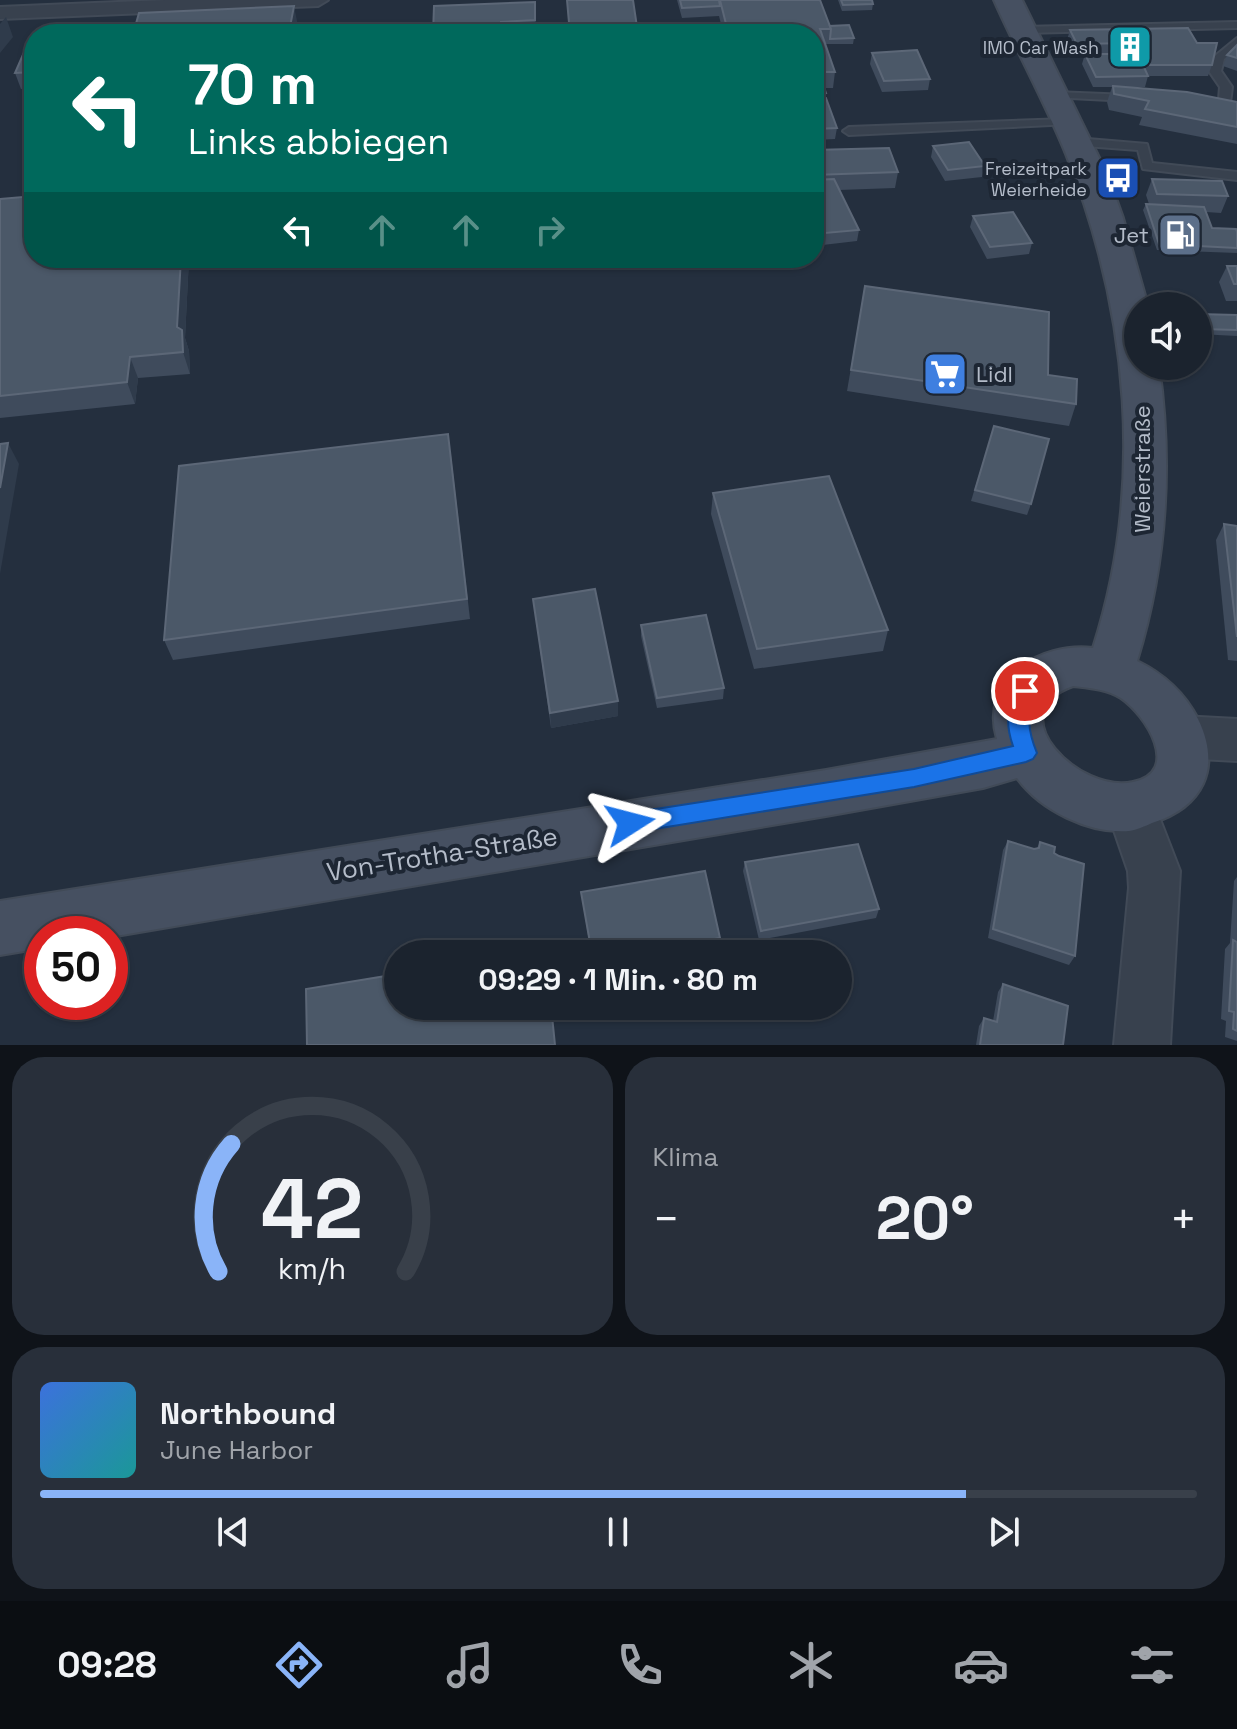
<!DOCTYPE html>
<html lang="de">
<head>
<meta charset="utf-8">
<style>
	body { margin:0; font-family:"Space Grotesk",sans-serif; background:#282f3a; color:#f1f3f6; height:100vh; display:flex; flex-direction:column; font-size:30px; white-space:nowrap }
	* { box-sizing:border-box; margin:0 }
	p { font-size:26px; color:#a0a4aa }
	.icon { flex:none; width:44px; height:44px; fill:none; stroke:currentColor; stroke-width:2; stroke-linecap:round; stroke-linejoin:round }
	.map { position:relative; height:1045px; overflow:hidden }
	.sheet { display:flex; flex-direction:column; gap:12px; padding:12px; background:#0f1319; flex:1 }
	.sheet>* { flex:none }
	.guide { position:absolute; left:24px; top:24px; width:800px; height:244px; border-radius:32px; box-shadow:0 2px 6px #0004,0 0 0 2px #39404a; background:#00695c; color:#fff; overflow:hidden }
	.controls { position:absolute; left:1124px; top:292px; display:grid; gap:16px }
	.controls a { display:grid; place-items:center; width:88px; height:88px; border-radius:50%; background:#1b232e; box-shadow:0 2px 6px #0004,0 0 0 2px #39404a; font-size:40px }
	.speed { position:absolute; left:24px; top:916px; display:flex; gap:16px; font-size:40px; font-weight:700; text-align:center }
	.speed>* { display:grid; place-content:center; width:104px; height:104px; border-radius:50%; background:#1b232e; box-shadow:0 2px 6px #0004,0 0 0 2px #39404a; line-height:1 }
	.speed .limit { border:12px solid #d22; background:#fff; color:#111 }
	.pin { position:absolute; display:grid; place-items:center; width:68px; height:68px; color:#fff; margin:-34px; border:4px solid #fff; border-radius:50%; box-shadow:0 2px 8px #0007 }
	.me { position:absolute; width:88px; margin:-44px; rotate:81deg; stroke-linejoin:round; filter:drop-shadow(0 0 6px #0008) }
	.turn { display:flex; align-items:center; gap:28px; height:168px; padding:0 32px; font-size:36px }
	.turn .icon { width:104px; height:104px; stroke-width:2.5 }
	.turn b { display:block; font-size:56px; line-height:68px }
	.lanes { display:flex; align-items:center; height:76px; padding:0 32px; background:#0003; justify-content:center; gap:40px; direction:ltr }
	.lanes .off { opacity:.35 }
	.big { font-size:60px; font-weight:600; line-height:1.1 }
	.sheet .tile { flex:1; display:flex; flex-direction:column; justify-content:center; gap:12px; min-width:0; padding:0 28px; border-radius:32px; background:#282f3a }
	.sheet .dial { align-items:center; gap:0 }
	.dial svg { height:208px; overflow:visible; fill:none; stroke:#39404a; stroke-width:7; stroke-linecap:round; text-anchor:middle }
	.dial text { fill:#f1f3f6; stroke:none }
	.song { display:flex; align-items:center; gap:24px }
	.cover { width:96px; height:96px; border-radius:12px; background:linear-gradient(135deg,hsl(220 70% 55%),hsl(180 70% 35%)) }
	.played { height:8px; border-radius:4px; background:linear-gradient(90deg,#8ab4f8 80%,#39404a 80%) }
	.keys { display:flex; justify-content:space-around; direction:ltr }
	.heat { display:flex; justify-content:space-between; align-items:center; font-size:44px; direction:ltr }
	.sheet .tiles { flex:1; display:grid; gap:12px; grid-template-columns:1fr 1fr }
	.tile:last-child { grid-column:span 2 }
	.trip { position:absolute; left:384px; top:940px; width:468px; height:80px; border-radius:40px; background:#1b232e; box-shadow:0 2px 6px #0004,0 0 0 2px #39404a; font-weight:600; line-height:80px; text-align:center }
	.dock { display:flex; height:128px; justify-content:space-around; align-items:center; background:#0b0e12; color:#a0a4aa }
	.dock .icon { width:56px; height:56px }
	.dock .selected { color:#8ab4f8 }
	.dock b { font-size:36px; color:#f1f3f6 }
	.map>svg:first-child { display:block }
</style>
</head>
<body>
<div class="map">
<svg width="1237" height="1045" viewBox="0 0 1237 1045">
	<rect width="100%" height="100%" fill="#242f3e"/>
	<g fill="none" stroke-linecap="round" stroke-linejoin="round">
		<!-- service casing -->
		<g stroke="#414a57" stroke-width="4">
			<g id="service">
				<polygon points="1237,22 1237,28 1022,33 1017,30 1022,27"/>
				<polygon points="1237,38 1237,47 1224,59 1221,71 1232,87 1230,103 1224,106 1204,104 1204,100 1219,99 1220,87 1209,71 1215,56"/>
				<polygon points="1055,92 1129,95 1135,98 1129,101 1051,97 1051,93"/>
				<polygon points="1067,119 1071,120 1071,124 849,135 843,131 849,127"/>
				<polygon points="1076,138 1147,144 1152,163 1237,172 1237,180 1143,169 1138,150 1072,145 1072,139"/>
			</g>
		</g>
		<!-- minor casing -->
		<g stroke="#414a57" stroke-width="4">
			<polygon id="minor" points="165,0 328,0 318,6 0,19 0,7"/>
		</g>
		<!-- tertiary casing -->
		<g stroke="#414a57" stroke-width="4">
			<g id="tertiary">
				<polygon points="1181,716 1237,719 1237,761 1181,758 1164,752 1157,737 1164,722"/>
				<polygon points="1131,784 1149,791 1180,871 1170,1045 1114,1045 1129,888 1128,871 1106,807 1113,791"/>
			</g>
		</g>
		<!-- secondary casing -->
		<g stroke="#414a57" stroke-width="4">
			<path id="secondary" d="M994,0H1022L1108,176L1123,218L1148,306H1138V366H1159C1173,467 1167,563 1137,661C1164,674 1184,692 1198,719C1222,768 1203,807 1152,823C1145,826 1137,830 1129,831C1089,834 1040,810 1017,778L983,788L826,816L110,937V934H42V948L0,955V901L826,770L997,739C979,678 1040,642 1093,648C1145,486 1129,312 1066,154C1045,102 1017,52 994,0ZM1073,686C1090,688 1106,689 1121,698C1146,715 1182,772 1133,782C1080,794 997,713 1073,686Z"/>
		</g>
		<!-- service -->
		<use href="#service" fill="#38414e" fill-rule="evenodd"/>
		<!-- minor -->
		<use href="#minor" fill="#38414e" fill-rule="evenodd"/>
		<!-- tertiary -->
		<use href="#tertiary" fill="#38414e" fill-rule="evenodd"/>
		<!-- secondary -->
		<use href="#secondary" fill="#465061" fill-rule="evenodd"/>
	</g>
	<!-- wall -->
	<g fill="#3f4b5c">
		<polygon points="567,0 637,27 721,24 719,16 682,18 677,0 820,0 830,26 854,38 853,44 825,44 835,72 833,88 824,88 826,93 825,98 837,128 835,139 814,140 814,34 569,34"/>
		<polygon points="838,0 872,0 873,4 872,10 842,11"/>
		<polygon points="535,2 536,34 433,34"/>
		<polygon points="298,26 296,34 133,34"/>
		<polygon points="1188,28 1212,65 1208,76 1148,76 1145,87 1124,87 1237,102 1237,144 1139,125 1142,117 1109,110 1107,102 1112,87 1093,87 1082,64 1085,54 1074,54 1067,40 1070,30"/>
		<polygon points="100,31 101,34 34,34 34,88 21,89 15,73 32,34"/>
		<polygon points="1237,45 1237,71 1223,66 1227,55"/>
		<polygon points="872,53 930,79 928,90 882,92 870,64"/>
		<polygon points="933,146 985,166 982,177 945,181 931,157"/>
		<polygon points="814,150 898,172 895,188 839,190 859,230 857,241 814,246"/>
		<polygon points="1152,179 1228,196 1221,213 1206,212 1212,228 1237,232 1237,253 1157,250 1143,210 1146,204 1149,204 1146,195"/>
		<polygon points="0,199 189,258 185,338 189,351 190,374 138,378 135,404 0,418"/>
		<polygon points="973,216 1032,243 1029,254 987,259 970,227"/>
		<polygon points="291,258 370,258 293,266"/>
		<polygon points="1227,266 1237,266 1237,301 1226,301 1219,282"/>
		<polygon points="865,286 1048,375 1076,404 1069,426 847,391"/>
		<polygon points="1198,314 1237,315 1237,336 1198,334"/>
		<polygon points="994,426 1031,504 1027,515 971,501"/>
		<polygon points="451,455 470,619 173,660 164,640"/>
		<polygon points="713,493 888,630 883,651 754,669 711,514"/>
		<polygon points="1224,524 1237,526 1237,661 1228,660 1216,540"/>
		<polygon points="533,599 618,716 551,728"/>
		<polygon points="641,625 724,688 723,699 657,708 641,636"/>
		<polygon points="1008,841 1034,849 1037,848 1040,842 1054,853 1075,956 1069,965 988,938 1003,850"/>
		<polygon points="745,862 879,909 876,918 759,940 743,871"/>
		<polygon points="1237,877 1237,1041 1225,1037 1226,1021 1221,1019 1225,949 1230,943 1234,881"/>
		<polygon points="581,892 720,938 719,947 682,954 591,954"/>
		<polygon points="1003,984 1063,1045 976,1045 979,1026 984,1018 993,1021 998,992"/>
	</g>
	<!-- shaded-wall -->
	<g fill="#2f3b4b">
		<polygon points="294,6 298,26 296,34 291,34 290,27"/>
		<polygon points="6,17 13,37 0,53 0,24"/>
		<polygon points="181,258 189,258 185,338 189,351 190,374 183,352 177,327"/>
		<polygon points="130,357 138,378 135,404 127,382"/>
		<polygon points="8,443 19,464 0,574 0,488"/>
		<polygon points="618,701 618,716 551,728 550,713"/>
	</g>
	<!-- building -->
	<g fill="#4b5868" stroke="#5c6777" stroke-width="2">
		<polygon points="567,0 633,0 637,27 728,24 731,34 570,34"/>
		<polygon points="680,0 719,0 720,6 682,8"/>
		<polygon points="720,0 820,0 831,29 820,29 835,72 819,72 826,93 814,94 814,34 740,34 740,32 730,33 728,24 726,24"/>
		<polygon points="841,0 872,0 873,4 843,5"/>
		<polygon points="535,2 535,20 501,22 502,34 433,34 434,6"/>
		<polygon points="294,6 290,27 233,30 232,34 133,34 139,13"/>
		<polygon points="849,25 854,38 830,39 831,29 830,26"/>
		<polygon points="1188,28 1197,43 1217,43 1212,65 1143,65 1148,76 1096,77 1085,54 1137,54 1131,43 1077,44 1070,30"/>
		<polygon points="100,31 99,34 34,34 34,72 15,73 32,34"/>
		<polygon points="1237,45 1237,58 1227,55"/>
		<polygon points="917,50 930,79 884,81 872,53"/>
		<polygon points="1113,86 1187,92 1237,102 1237,127 1145,109 1149,101 1114,94"/>
		<polygon points="826,98 837,128 814,129 814,99"/>
		<polygon points="969,142 985,166 948,170 933,146"/>
		<polygon points="889,148 898,172 814,175 814,150"/>
		<polygon points="834,179 859,230 814,234 814,180"/>
		<polygon points="1152,179 1222,181 1228,196 1157,194"/>
		<polygon points="34,196 34,258 181,258 177,327 182,330 183,352 130,357 127,382 0,396 0,199"/>
		<polygon points="1146,204 1204,207 1212,228 1236,229 1237,232 1237,248 1159,244"/>
		<polygon points="1013,212 1032,243 990,247 973,216"/>
		<polygon points="1227,266 1237,266 1237,284 1234,284"/>
		<polygon points="865,286 1049,312 1048,375 1077,379 1076,404 851,370"/>
		<polygon points="1198,314 1237,315 1237,330 1201,329 1198,322"/>
		<polygon points="994,426 1049,439 1031,504 975,490"/>
		<polygon points="448,434 467,599 164,640 179,466"/>
		<polygon points="8,443 0,488 0,444"/>
		<polygon points="829,476 888,630 757,649 713,493"/>
		<polygon points="1224,524 1237,526 1237,637"/>
		<polygon points="595,589 618,701 550,713 533,599"/>
		<polygon points="706,615 724,688 657,698 641,625"/>
		<polygon points="1008,841 1034,849 1039,848 1040,842 1055,847 1054,853 1059,856 1084,864 1075,956 993,929"/>
		<polygon points="858,844 879,909 761,931 745,862"/>
		<polygon points="705,871 720,938 637,954 592,954 581,892"/>
		<polygon points="1233,940 1237,942 1237,1031 1233,1029 1234,1012 1229,1011"/>
		<polygon points="545,949 545,954 517,954"/>
		<polygon points="398,974 398,1006 551,1006 555,1045 307,1045 306,989"/>
		<polygon points="1003,984 1068,1006 1063,1045 980,1045 984,1018 997,1022"/>
	</g>
	<!-- route -->
	<path fill="#1a73e8" stroke="#114b97" stroke-width="2" d="M1025,682L1032,685L1035,691C1027,715 1027,729 1037,753L1033,759L1026,762L914,787L630,833L622,830L619,823L622,816L630,813L914,769L1013,746C1005,724 1007,707 1017,685Z"/>
	<!-- icons -->
	<defs>
		<g id="building-square" transform="scale(2.3)"><rect x="-9" y="-9" width="18" height="18" rx="4" fill="#0f9aa8" stroke="#1d2633"/><path d="M-4-6H4V6H1V3H-1V6H-4ZM-2.5-4.3h1.7v1.8h-1.7ZM.8-4.3h1.7v1.8H.8ZM-2.5-1h1.7V.8h-1.7ZM.8-1h1.7V.8H.8Z" fill="#fff"/></g>
		<g id="bus-square" transform="scale(2.3)"><rect x="-9" y="-9" width="18" height="18" rx="4" fill="#1a4fb4" stroke="#1d2633"/><path d="M-5-6H5V4H4V6H2V4H-2V6H-4V4H-5ZM-3.5-4V0h7V-4ZM-3.5 1.2v1.5H-2V1.2ZM2 1.2v1.5H3.5V1.2Z" fill="#fff"/></g>
		<g id="fuel-square" transform="scale(2.3)"><rect x="-9" y="-9" width="18" height="18" rx="4" fill="#5c6f8a" stroke="#1d2633"/><path d="M-5.5-6h7V0h2V4h1.3V-2.5L3-4.5l.8-.8L6-3V5H2.5V1h-1V6h-7ZM-4.2-4.7v3.2H.2V-4.7Z" fill="#fff"/></g>
		<g id="supermarket-square" transform="scale(2.3)"><rect x="-9" y="-9" width="18" height="18" rx="4" fill="#3f7fe0" stroke="#1d2633"/><path d="M-6-5.5h2.5l.6 2H6L4.5 2H-2.5L-4.4-4H-6ZM-1.5 3.2a1.3 1.3 0 1 0 .1 0ZM3 3.2a1.3 1.3 0 1 0 .1 0Z" fill="#fff"/></g>
	</defs>
	<g fill-rule="evenodd">
		<use href="#building-square" x="1130" y="47"/>
		<use href="#bus-square" x="1118" y="178"/>
		<use href="#fuel-square" x="1180" y="235"/>
		<use href="#supermarket-square" x="945" y="374"/>
	</g>
	<g text-anchor="middle" dominant-baseline="central" stroke-width="8" stroke-linejoin="round" paint-order="stroke">
		<!-- far-poi labels -->
		<g font-size="18" fill="#b4bcc9" stroke="#1d2633" text-anchor="end">
			<text x="1099" y="47">IMO Car Wash</text>
			<text x="1087" y="168">Freizeitpark<tspan x="1087" dy="21">Weierheide</tspan></text>
		</g>
		<!-- poi labels -->
		<g font-size="22" fill="#b4bcc9" stroke="#1d2633" text-anchor="end">
			<text x="1149" y="235">Jet</text>
			<text x="976" y="374" text-anchor="start">Lidl</text>
		</g>
		<!-- street labels -->
		<g font-size="22" fill="#b4bcc9" stroke="#1d2633">
			<text transform="translate(1142 469) rotate(-90)">Weierstraße</text>
		</g>
		<!-- near-street labels -->
		<g font-size="26" fill="#b4bcc9" stroke="#1d2633">
			<text transform="translate(442 854) rotate(-9)">Von-Trotha-Straße</text>
		</g>
	</g>
</svg>
<div class="controls">
<a><svg class="icon" aria-label="sound" viewBox="0 0 24 24"><path d="M4 9h4l5-4v14l-5-4H4zM17 9q2 3 0 6"/></svg></a>
</div>
<div class="speed"><div class="limit">50</div></div>
<div class="pin" style="left:1025px;top:691px;background:#d93025"><svg class="icon" aria-label="arrive" viewBox="0 0 24 24"><path d="M6 21V4h12l-3 4 3 4H6"/></svg></div>
<svg class="me" style="left:630px;top:823px" viewBox="-20 -20 40 40"><path d="M0-17L14 15 0 8-14 15z" fill="#1a73e8" stroke="#fff" stroke-width="4"/></svg>
<div class="trip">09:29 · 1 Min. · 80 m</div>
<div class="guide">
<div class="turn"><svg class="icon" aria-label="left" viewBox="0 0 24 24"><path d="M17 20v-9H6M10 6l-5 5 5 5"/></svg><div><b>70 m</b>Links abbiegen</div></div>
<div class="lanes"><svg class="icon" aria-label="left" viewBox="0 0 24 24"><path d="M17 20v-9H6M10 6l-5 5 5 5"/></svg><svg class="icon off" aria-label="ahead" viewBox="0 0 24 24"><path d="M12 20V5M6 11l6-6 6 6"/></svg><svg class="icon off" aria-label="ahead" viewBox="0 0 24 24"><path d="M12 20V5M6 11l6-6 6 6"/></svg><svg class="icon off" aria-label="right" viewBox="0 0 24 24"><path d="M7 20v-9h11M14 6l5 5-5 5"/></svg></div>
</div>
</div>
<section class="sheet">
<div class="tiles">
<div class="tile dial"><svg viewBox="0 0 100 80">
<path d="M14 69A42 42 0 1 1 86 69"/>
<path d="M14 69A42 42 0 0 1 19 20" stroke="#8ab4f8"/>
<text x="50" y="56" font-size="32" font-weight="700">42</text>
<text x="50" y="72" font-size="11">km/h</text>
</svg></div>
<div class="tile"><p>Klima</p>
<div class="heat"><a>−</a><b class="big">20°</b><a>+</a></div>
</div>
<div class="tile">
<div class="song"><i class="cover"></i><div><b>Northbound</b><p>June Harbor</p></div></div>
<div class="played"></div>
<div class="keys"><svg class="icon" aria-label="previous" viewBox="0 0 24 24"><path d="M18 5L8 12l10 7zM5 5v14"/></svg><svg class="icon" aria-label="pause" viewBox="0 0 24 24"><path d="M8 5v14M16 5v14"/></svg><svg class="icon" aria-label="next" viewBox="0 0 24 24"><path d="M6 5l10 7-10 7zM19 5v14"/></svg></div>
</div>
</div>
</section>
<nav class="dock">
<b>09:28</b>
<svg class="icon selected" aria-label="directions" viewBox="0 0 24 24"><path d="M12 3l9 9-9 9-9-9zM9 14v-3h6M13 9l2 2-2 2"/></svg>
<svg class="icon" aria-label="music" viewBox="0 0 24 24"><path d="M9 18V5l10-2v13"/><circle cx="6" cy="18" r="3"/><circle cx="16" cy="16" r="3"/></svg>
<svg class="icon" aria-label="phone" viewBox="0 0 24 24"><path d="M5 4h4l2 5-3 2q2 4 5 5l2-3 5 2v4C11 20 4 13 5 4z"/></svg>
<svg class="icon" aria-label="climate" viewBox="0 0 24 24"><path d="M12 3v18M4 7l16 10M4 17L20 7"/></svg>
<svg class="icon" aria-label="car" viewBox="0 0 24 24"><path d="M5 17H2v-5l4-1 3-4h7l3 4 3 1v5h-3M9 17h6M6 11h13"/><circle cx="7" cy="17" r="2"/><circle cx="17" cy="17" r="2"/></svg>
<svg class="icon" aria-label="filters" viewBox="0 0 24 24"><path d="M4 7h16M4 17h16"/><circle cx="9" cy="7" r="2"/><circle cx="15" cy="17" r="2"/></svg>
</nav>
</body>
</html>
